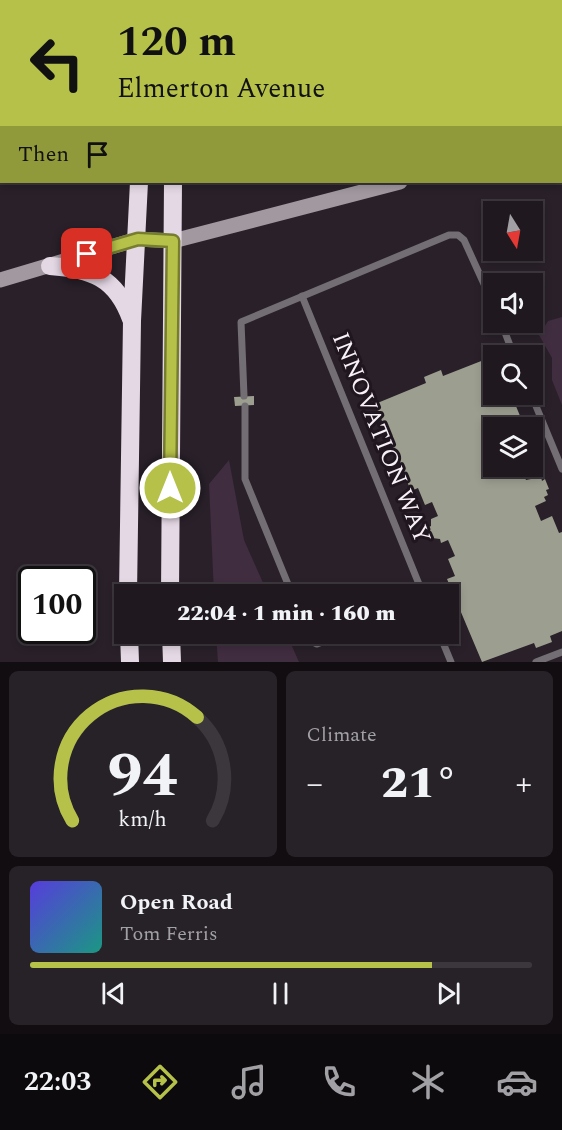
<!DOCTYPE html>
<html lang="en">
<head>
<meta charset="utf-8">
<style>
	body { margin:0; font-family:Spectral,serif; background:#272128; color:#f1f3f6; height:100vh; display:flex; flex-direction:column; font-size:22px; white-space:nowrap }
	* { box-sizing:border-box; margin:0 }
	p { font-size:20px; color:#a1a0a4 }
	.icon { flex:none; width:33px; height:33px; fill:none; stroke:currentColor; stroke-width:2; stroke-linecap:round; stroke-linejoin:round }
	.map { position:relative; height:662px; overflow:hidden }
	.details { display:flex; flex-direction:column; gap:9px; padding:9px; background:#110d11; flex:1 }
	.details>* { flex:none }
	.guide { position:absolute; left:0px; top:0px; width:562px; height:183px; box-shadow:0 3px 9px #0003,0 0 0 2px #3c373d; background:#b6c149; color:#111; overflow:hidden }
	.needle { width:39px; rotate:169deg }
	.controls { position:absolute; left:483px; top:201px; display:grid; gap:12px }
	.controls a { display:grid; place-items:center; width:60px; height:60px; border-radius:0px; background:#1f181f; box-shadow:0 3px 9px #0003,0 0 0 2px #3c373d; font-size:30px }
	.speed { position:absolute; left:18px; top:566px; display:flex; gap:12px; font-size:30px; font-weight:700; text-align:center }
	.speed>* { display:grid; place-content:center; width:78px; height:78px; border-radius:50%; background:#1f181f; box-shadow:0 3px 9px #0003,0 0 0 2px #3c373d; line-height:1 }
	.speed .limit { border:3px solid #111; border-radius:9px; background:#fff; color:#111 }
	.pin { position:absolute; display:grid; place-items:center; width:51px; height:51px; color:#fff; margin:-26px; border-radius:12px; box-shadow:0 3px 9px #0006 }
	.me { position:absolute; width:66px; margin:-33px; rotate:0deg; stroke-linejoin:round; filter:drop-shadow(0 0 4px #0008) }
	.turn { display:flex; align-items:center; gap:21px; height:126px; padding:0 18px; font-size:27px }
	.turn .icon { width:78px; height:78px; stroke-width:2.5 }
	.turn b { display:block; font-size:42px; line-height:51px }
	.then { display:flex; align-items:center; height:57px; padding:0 18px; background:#0003; gap:12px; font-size:22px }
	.big { font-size:45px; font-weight:800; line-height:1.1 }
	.details .tile { flex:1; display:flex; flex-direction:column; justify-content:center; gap:9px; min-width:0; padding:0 21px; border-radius:9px; background:#272128 }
	.details .dial { align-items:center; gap:0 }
	.dial svg { height:156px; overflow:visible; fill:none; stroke:#3c373d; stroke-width:7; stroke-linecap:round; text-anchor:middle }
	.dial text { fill:#f1f3f6; stroke:none }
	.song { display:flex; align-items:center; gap:18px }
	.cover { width:72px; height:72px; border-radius:9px; background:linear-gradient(135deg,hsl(250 70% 55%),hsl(170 70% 35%)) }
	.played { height:6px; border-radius:3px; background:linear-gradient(90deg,#b6c149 80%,#3c373d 80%) }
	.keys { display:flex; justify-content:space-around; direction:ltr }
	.heat { display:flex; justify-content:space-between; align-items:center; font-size:33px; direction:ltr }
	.details .tiles { flex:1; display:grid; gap:9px; grid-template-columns:1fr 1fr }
	.tile:last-child { grid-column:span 2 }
	.trip { position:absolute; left:114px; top:584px; width:345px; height:60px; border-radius:0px; background:#1f181f; box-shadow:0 3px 9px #0003,0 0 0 2px #3c373d; font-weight:800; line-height:60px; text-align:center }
	.menu { display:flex; height:96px; justify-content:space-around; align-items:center; background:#0c0a0c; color:#a1a0a4 }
	.menu .icon { width:42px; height:42px }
	.menu .selected { color:#b6c149 }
	.menu b { font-size:27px; color:#f1f3f6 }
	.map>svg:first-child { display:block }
</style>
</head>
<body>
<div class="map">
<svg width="562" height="662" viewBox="0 0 562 662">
	<rect width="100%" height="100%" fill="#292029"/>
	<!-- green -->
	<g fill="#402d40">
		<polygon points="562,317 562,405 552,380 552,358 539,335 548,321"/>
		<polygon points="229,460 244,540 268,594 214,594 209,484"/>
		<polygon points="216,633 286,633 299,662 218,662"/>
	</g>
	<!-- building -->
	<g fill="#9c9f90">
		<polygon points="494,356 494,394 511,394 525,428 494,428 494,466 520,466 526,480 541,477 542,481 545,479 549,489 546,490 548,495 544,497 546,501 535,506 541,521 552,516 559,533 562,532 562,631 550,636 552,642 536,648 534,643 482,662 447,579 455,576 448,559 455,556 448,540 441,543 440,539 432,538 427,528 431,526 431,519 438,516 432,502 425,505 418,488 411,491 375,404 426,383 424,377 441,370 443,376"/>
		<polygon points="254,396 254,405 235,406 234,397"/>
	</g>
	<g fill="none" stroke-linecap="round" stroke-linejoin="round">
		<!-- path -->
		<g stroke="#847c84" stroke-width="2" stroke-dasharray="3 4.5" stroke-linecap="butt">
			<polyline points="221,0 221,2"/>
			<polyline points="561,21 562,22"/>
		</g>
		<!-- lane -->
		<g stroke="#736e73" stroke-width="7">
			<polyline points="261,0 261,2"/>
			<polyline points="500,2 506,0"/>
			<polyline points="302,296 423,594"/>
			<polyline points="501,322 514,356"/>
			<polyline points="531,394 562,469"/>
			<polyline points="244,396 241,322 449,235 458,235 464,240 494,306"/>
			<polyline points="245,406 245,479 292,594"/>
			<polyline points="308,633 311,641 317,644 344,633"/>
			<polyline points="439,633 451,662"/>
			<polyline points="536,662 562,652"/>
		</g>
		<!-- secondary -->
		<g stroke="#a198a0" stroke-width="15">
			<polyline points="561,127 562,127"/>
			<polyline points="0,280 138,239 173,241 400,182"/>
		</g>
		<!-- highway -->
		<g stroke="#e4d8e4" stroke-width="18">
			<polyline points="143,0 143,2"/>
			<polyline points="176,0 176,2"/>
			<path d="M50,266C91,269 116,277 131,319"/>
			<polyline points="128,594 132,321 139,182"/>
			<polyline points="170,594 173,182"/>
			<polyline points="129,633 130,662"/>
			<polyline points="171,633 172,662"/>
		</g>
	</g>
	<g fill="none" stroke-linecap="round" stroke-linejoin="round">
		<!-- route casing -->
		<g stroke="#767d2f" stroke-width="15">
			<polyline id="route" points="87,254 138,239 173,241 170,488"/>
		</g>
		<!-- route -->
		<use href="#route" stroke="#b6c149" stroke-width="10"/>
	</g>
	<g text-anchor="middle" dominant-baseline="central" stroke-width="6" stroke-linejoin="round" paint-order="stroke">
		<!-- street labels -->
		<g font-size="24" fill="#f8f1f7" stroke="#1f161f">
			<text transform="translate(381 438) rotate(68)">INNOVATION WAY</text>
		</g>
	</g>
</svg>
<div class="controls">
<a><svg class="needle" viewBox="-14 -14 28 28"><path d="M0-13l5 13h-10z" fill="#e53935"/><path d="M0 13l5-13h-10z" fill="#a1a0a4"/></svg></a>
<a><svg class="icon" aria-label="sound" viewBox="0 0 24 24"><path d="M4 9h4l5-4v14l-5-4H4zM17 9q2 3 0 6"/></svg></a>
<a><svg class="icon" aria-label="search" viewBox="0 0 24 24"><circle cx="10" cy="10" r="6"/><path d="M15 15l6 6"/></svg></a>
<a><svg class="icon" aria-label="layers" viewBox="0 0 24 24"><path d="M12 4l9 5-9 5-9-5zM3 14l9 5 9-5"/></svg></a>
</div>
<div class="speed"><div class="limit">100</div></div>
<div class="pin" style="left:87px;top:254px;background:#d93025"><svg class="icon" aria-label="arrive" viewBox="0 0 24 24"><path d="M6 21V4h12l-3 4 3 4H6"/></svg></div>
<svg class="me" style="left:170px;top:488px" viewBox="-20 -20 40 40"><circle r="17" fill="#b6c149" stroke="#fff" stroke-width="3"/><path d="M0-11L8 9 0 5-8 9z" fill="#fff"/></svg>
<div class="trip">22:04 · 1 min · 160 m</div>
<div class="guide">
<div class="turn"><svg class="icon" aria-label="left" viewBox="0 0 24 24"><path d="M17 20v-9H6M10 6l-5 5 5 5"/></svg><div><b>120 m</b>Elmerton Avenue</div></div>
<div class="then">Then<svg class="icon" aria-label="arrive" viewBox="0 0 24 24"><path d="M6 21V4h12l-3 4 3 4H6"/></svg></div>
</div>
</div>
<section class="details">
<div class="tiles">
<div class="tile dial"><svg viewBox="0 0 100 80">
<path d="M14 69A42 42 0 1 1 86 69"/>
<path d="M14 69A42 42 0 0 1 78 16" stroke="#b6c149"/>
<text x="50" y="56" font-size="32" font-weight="700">94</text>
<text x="50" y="72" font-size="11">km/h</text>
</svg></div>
<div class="tile"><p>Climate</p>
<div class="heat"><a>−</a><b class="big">21°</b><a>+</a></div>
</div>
<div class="tile">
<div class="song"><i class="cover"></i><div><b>Open Road</b><p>Tom Ferris</p></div></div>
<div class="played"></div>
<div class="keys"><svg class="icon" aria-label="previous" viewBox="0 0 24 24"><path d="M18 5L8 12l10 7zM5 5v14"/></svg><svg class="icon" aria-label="pause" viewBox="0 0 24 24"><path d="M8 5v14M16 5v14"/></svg><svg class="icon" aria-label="next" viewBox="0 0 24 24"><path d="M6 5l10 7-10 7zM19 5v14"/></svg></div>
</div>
</div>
</section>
<nav class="menu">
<b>22:03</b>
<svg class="icon selected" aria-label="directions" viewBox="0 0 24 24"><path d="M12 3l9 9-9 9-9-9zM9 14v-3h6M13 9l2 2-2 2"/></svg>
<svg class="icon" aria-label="music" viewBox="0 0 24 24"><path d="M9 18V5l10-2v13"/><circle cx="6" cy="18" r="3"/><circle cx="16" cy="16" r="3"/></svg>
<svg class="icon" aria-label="phone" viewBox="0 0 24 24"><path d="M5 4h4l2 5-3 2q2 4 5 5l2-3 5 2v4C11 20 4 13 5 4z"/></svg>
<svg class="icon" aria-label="climate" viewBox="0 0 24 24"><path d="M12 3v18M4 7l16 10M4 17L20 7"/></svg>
<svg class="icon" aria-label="car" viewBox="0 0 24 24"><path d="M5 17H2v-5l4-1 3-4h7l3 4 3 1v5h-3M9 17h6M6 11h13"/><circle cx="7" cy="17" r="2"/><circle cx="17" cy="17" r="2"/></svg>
</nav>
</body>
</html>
